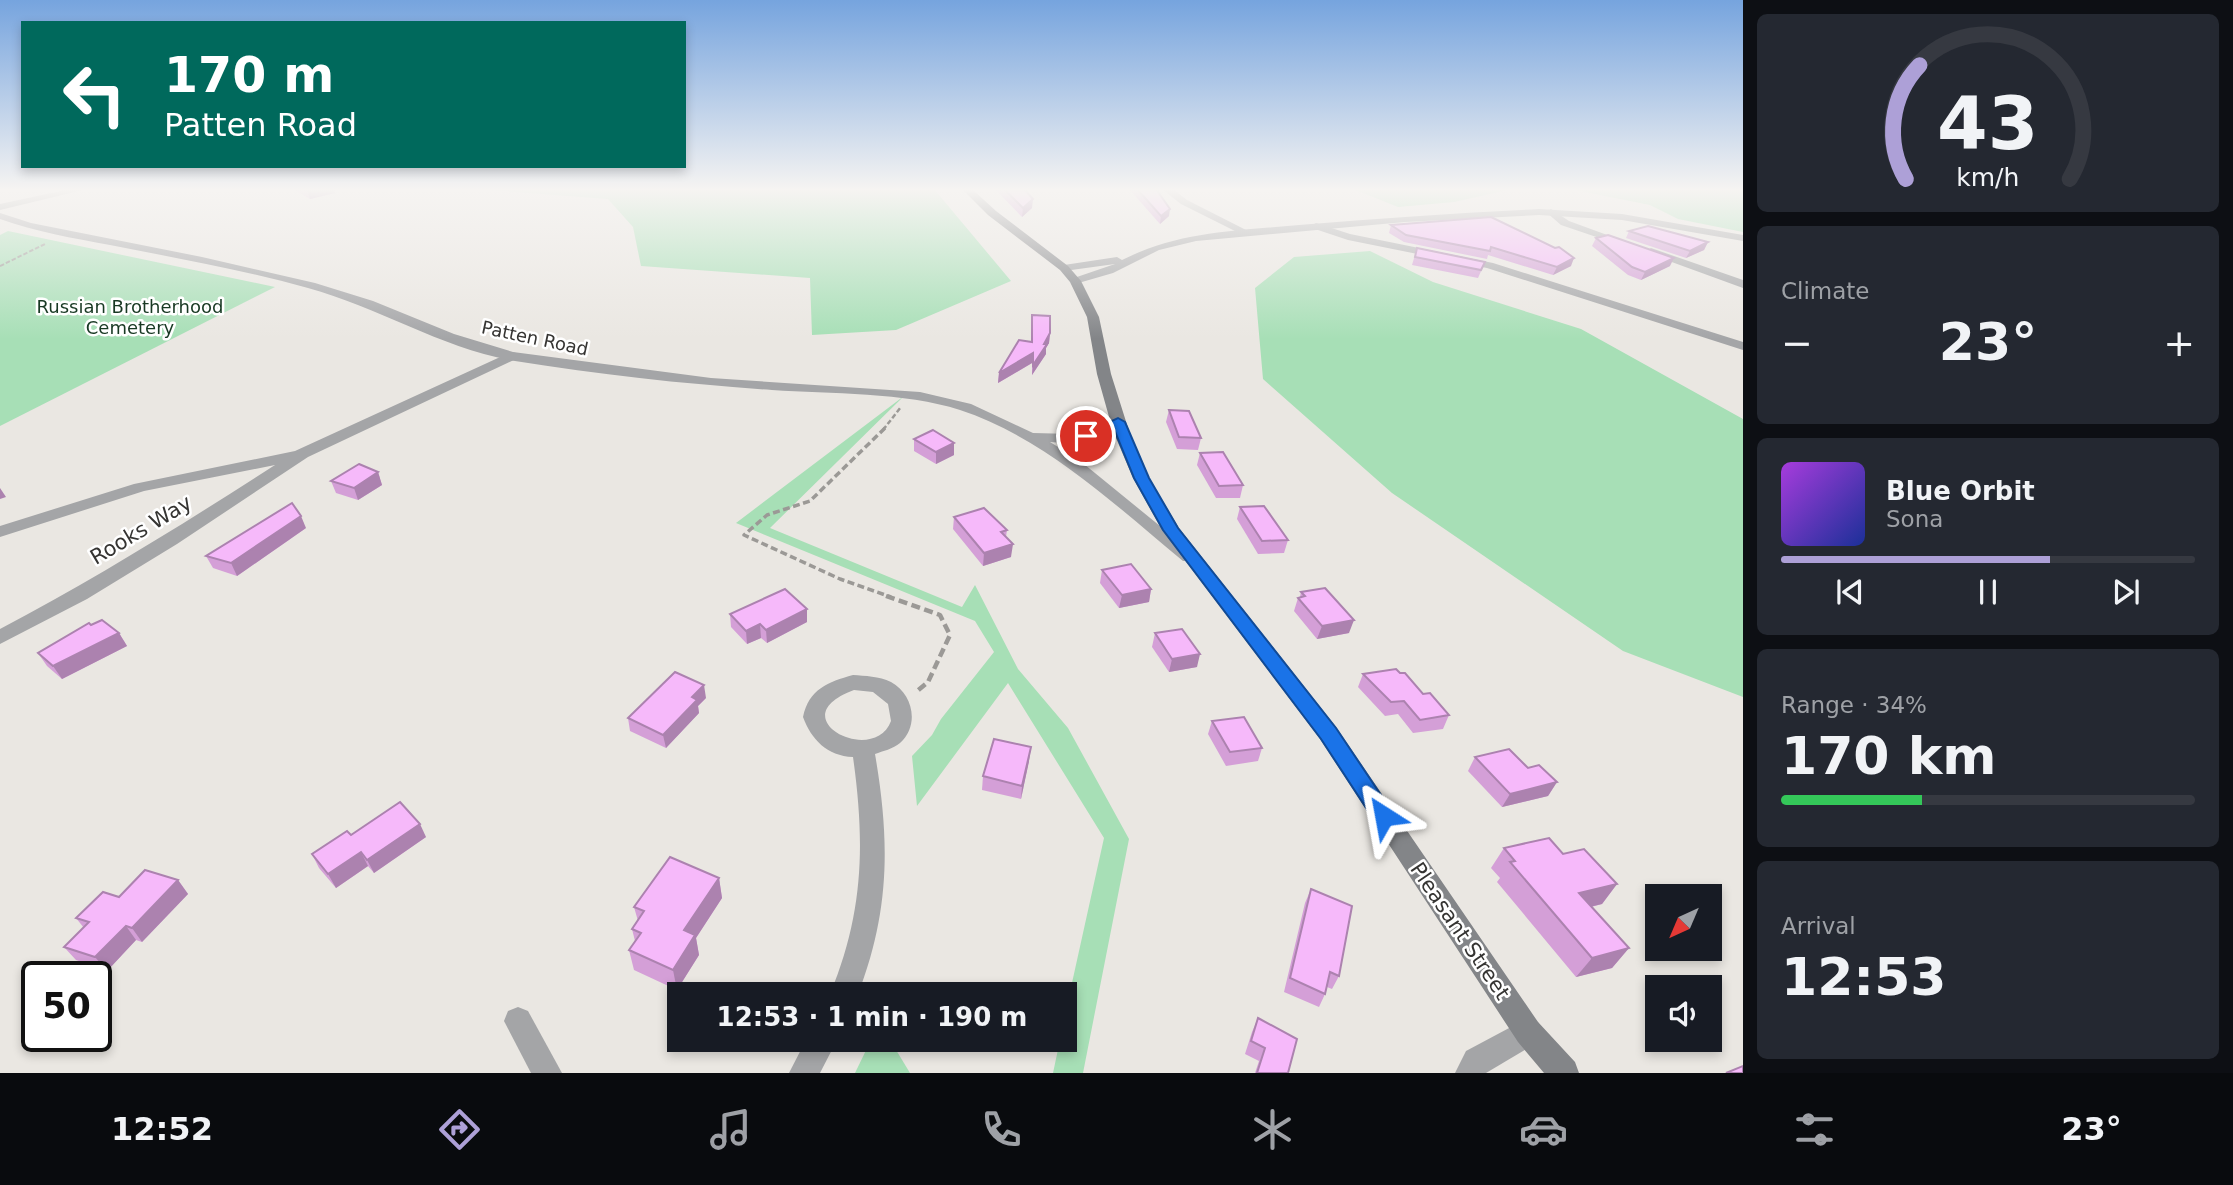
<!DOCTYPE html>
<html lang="en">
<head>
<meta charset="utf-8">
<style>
	body { margin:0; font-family:"DejaVu Sans",sans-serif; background:#242831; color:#f1f3f6; height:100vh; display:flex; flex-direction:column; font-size:26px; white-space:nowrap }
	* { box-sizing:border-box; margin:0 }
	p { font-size:23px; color:#9ea1a6 }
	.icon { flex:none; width:38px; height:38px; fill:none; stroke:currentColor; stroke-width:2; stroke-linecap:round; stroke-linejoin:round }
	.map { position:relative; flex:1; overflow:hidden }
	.sheet { display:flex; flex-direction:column; gap:14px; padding:14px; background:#0d0f14; width:490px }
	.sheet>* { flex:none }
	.guide { position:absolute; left:21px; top:21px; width:665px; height:147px; border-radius:0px; box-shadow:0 4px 10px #0003; background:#00695c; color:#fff; overflow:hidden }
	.needle { width:46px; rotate:224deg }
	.controls { position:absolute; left:1645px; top:884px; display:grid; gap:14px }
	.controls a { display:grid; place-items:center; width:77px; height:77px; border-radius:0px; background:#171b24; box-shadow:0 4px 10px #0003; font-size:35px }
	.speed { position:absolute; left:21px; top:961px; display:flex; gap:14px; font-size:35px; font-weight:700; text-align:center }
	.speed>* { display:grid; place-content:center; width:91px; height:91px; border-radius:50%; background:#171b24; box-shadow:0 4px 10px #0003; line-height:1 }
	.speed .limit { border:4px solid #111; border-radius:10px; background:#fff; color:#111 }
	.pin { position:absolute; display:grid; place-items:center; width:60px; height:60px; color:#fff; margin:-30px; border:4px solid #fff; border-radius:50%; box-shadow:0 2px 7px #0007 }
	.me { position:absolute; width:77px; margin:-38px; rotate:326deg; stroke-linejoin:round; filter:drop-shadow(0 0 5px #0008) }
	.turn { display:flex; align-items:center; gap:24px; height:147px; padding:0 28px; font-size:32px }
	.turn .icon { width:91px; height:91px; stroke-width:2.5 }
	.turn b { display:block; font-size:49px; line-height:60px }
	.big { font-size:52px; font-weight:600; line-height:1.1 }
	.sheet .widget { flex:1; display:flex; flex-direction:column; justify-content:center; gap:10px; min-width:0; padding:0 24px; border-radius:10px; background:#242831 }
	.sheet .dial { align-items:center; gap:0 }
	.dial svg { height:182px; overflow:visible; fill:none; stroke:#363941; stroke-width:7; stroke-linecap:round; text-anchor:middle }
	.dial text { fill:#f1f3f6; stroke:none }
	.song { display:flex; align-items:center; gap:21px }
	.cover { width:84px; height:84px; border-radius:10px; background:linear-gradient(135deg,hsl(280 70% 55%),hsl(230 70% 35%)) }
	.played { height:7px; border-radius:4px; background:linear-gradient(90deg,#ada0d7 65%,#363941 65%) }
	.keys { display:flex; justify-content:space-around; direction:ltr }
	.heat { display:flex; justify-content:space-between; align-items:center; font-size:38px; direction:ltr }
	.charge { height:10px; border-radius:5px; background:linear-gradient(90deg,#34c759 34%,#363941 0) }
	.trip { position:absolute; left:667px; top:982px; width:410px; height:70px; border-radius:0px; background:#171b24; box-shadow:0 4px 10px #0003; font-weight:600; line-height:70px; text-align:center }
	.dock { display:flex; height:112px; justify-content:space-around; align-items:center; background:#090b0e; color:#9ea1a6 }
	.dock .icon { width:49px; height:49px }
	.dock .selected { color:#ada0d7 }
	.dock b { font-size:32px; color:#f1f3f6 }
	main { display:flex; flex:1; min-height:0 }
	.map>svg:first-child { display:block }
</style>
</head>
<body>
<main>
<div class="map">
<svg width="1743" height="1073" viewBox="0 0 1743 1073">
	<rect width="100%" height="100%" fill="#eae7e2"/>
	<!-- green -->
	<g fill="#a7dfb6">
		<polygon points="476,189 934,189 1011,281 896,330 812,335 810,278 641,266 633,227 608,199"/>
		<polygon points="1353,189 1512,189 1454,202 1398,207"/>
		<polygon points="1570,189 1743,189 1743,232 1678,219 1650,205"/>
		<polygon points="8,231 275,287 0,426 0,235"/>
		<polygon points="1370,251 1433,282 1581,329 1743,419 1743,697 1623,651 1392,493 1263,379 1255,288 1294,257"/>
		<polygon points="904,396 770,528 962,607 975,585 1018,669 1068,728 1129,839 1083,1073 1053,1073 1060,1040 1064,1040 1064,1019 1104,838 1008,683 917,806 912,756 932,735 941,719 994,652 975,621 736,523"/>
		<polygon points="871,1040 890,1040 910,1073 855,1073"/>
	</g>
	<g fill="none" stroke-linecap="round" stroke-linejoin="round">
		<!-- path-far3 -->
		<polyline stroke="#9b9996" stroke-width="2" stroke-dasharray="4.5 2" stroke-linecap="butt" points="0,266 45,244"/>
		<!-- path-far2 -->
		<polyline stroke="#9b9996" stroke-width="2.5" stroke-dasharray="5 2.5" stroke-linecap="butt" points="883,430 901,407"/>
		<!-- path-far1 -->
		<polyline stroke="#9b9996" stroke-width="3.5" stroke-dasharray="7 3.5" stroke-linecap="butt" points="885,428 810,501 767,515 744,535 840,579 891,597"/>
		<!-- path -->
		<polyline stroke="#9b9996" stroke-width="4.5" stroke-dasharray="9 4.5" stroke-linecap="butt" points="886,596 940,615 950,635 928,682 916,692"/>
		<!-- minor -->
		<g fill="#a4a5a7" fill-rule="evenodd">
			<polygon points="70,189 87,189 0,210 0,204"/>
			<polygon points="1162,189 1173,189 1187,200 1250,232 1241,234 1181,204"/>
			<polygon points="1551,209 1569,221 1629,243 1620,245 1561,225 1546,212"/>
			<polygon points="1316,223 1350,234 1493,263 1743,342 1743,350 1487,268 1348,240 1312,228 1311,226"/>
			<polygon points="1651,248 1743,280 1743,288 1647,253 1646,251"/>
			<path d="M511,352L516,353V359L308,457L177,544L87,599L0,644V629C95,579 185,523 275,465L144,491L0,537V526L134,484L295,451Z"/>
			<path d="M853,675C865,676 879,676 891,682C913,694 920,725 900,743C893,749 883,751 875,754C890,841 890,911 858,994H830C864,912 865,843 853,757C827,756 811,739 803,717C809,689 828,682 853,675ZM854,690L873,692L888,704L891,721C874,767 778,718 854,690Z"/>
			<polygon points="518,1007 528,1011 562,1073 531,1073 504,1021 508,1011"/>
			<polygon points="1528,1018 1538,1022 1542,1032 1538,1042 1486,1073 1455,1073 1466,1051"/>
			<polygon points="806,1040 837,1040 820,1073 789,1073"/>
		</g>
		<!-- tertiary -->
		<g fill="#a4a5a7" fill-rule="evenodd">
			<path d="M1539,209L1622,214L1743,235V241L1622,220L1539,215L1405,222L1196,241L1159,250L1113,273L1075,284L1071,283V279L1115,264L1064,271L1058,268L1064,265L1117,257L1122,260C1180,231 1236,231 1299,225C1379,218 1459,213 1539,209Z"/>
			<path d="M0,213L31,223L202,257L315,283L373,301L454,334L513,352L711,378L920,392L971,404L1033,433L1073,434L1113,419H1123L1125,422L1123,425L1075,444L1050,442L1079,460L1198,557L1195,561H1183C1115,505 1045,438 960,410C905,392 830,394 772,390C686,384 601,375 515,361C443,349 378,307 308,288C243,270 176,258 110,245C73,238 36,232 0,219Z"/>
		</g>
		<!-- secondary -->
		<polygon fill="#838588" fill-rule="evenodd" points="962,189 972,189 996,211 1068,266 1081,281 1099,317 1111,374 1129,431 1149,478 1179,528 1336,727 1538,1022 1575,1062 1579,1073 1544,1073 1518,1042 1320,739 1162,530 1133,478 1113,431 1097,374 1087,317 1070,282 1060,270 988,215"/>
	</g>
	<!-- wall -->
	<g fill="#d49fd7">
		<polygon points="293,189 335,189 334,189 335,193 310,199"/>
		<polygon points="995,189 1024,189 1032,208 1022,217"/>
		<polygon points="1129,189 1156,189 1169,216 1160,224"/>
		<polygon points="1391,225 1571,266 1553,275 1488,255 1487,259 1404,242 1389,233"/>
		<polygon points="1629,231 1708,242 1704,250 1686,258 1626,238"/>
		<polygon points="1596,238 1670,266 1641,280 1628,275 1592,246"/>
		<polygon points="1417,248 1485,262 1478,278 1412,265"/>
		<polygon points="1032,315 1050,333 1049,343 1046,348 1046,354 1032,375 1032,363 998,383 999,373 1031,342"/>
		<polygon points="1169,410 1201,438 1198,450 1177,449 1166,422"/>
		<polygon points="914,439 954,443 954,455 936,464 914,451"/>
		<polygon points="1200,453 1243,485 1240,498 1216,498 1197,465"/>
		<polygon points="378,472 382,485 358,500 336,493 331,481"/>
		<polygon points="1240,507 1288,540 1284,553 1258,554 1237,519"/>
		<polygon points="954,517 1007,530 1006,537 1011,557 983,566 953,529"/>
		<polygon points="306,528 237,576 213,568 206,556"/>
		<polygon points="1102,570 1151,589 1149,602 1119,608 1100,583"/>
		<polygon points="1301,592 1349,633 1317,639 1294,611 1298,598 1300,597"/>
		<polygon points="807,609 807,622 767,643 761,638 747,644 731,627 730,614"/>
		<polygon points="91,625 119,633 127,646 62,679 47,666 38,653"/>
		<polygon points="1155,633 1197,667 1169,672 1152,647"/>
		<polygon points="1400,673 1423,694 1449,715 1443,729 1413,733 1398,714 1385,716 1358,687 1363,674"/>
		<polygon points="706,698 698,706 699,713 666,748 630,731 628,718"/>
		<polygon points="1212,721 1262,748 1258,761 1226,766 1208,734"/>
		<polygon points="1475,757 1528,768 1557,782 1548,796 1502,807 1468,771"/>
		<polygon points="1029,761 1021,799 982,790 983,776"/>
		<polygon points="351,835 426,837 374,873 368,866 336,888 319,868 312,854"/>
		<polygon points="1504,848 1617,884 1602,904 1591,907 1629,948 1612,968 1576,977 1497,882 1500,878 1491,868"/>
		<polygon points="719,878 722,898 696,938 699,955 677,990 634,970 629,950 635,941 632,929 638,921 634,907"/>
		<polygon points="178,880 188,894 142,942 136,940 107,971 76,960 64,947 84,928 76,918 119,897"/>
		<polygon points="1311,889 1339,976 1332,989 1327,987 1325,994 1319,1007 1284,992 1305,903"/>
		<polygon points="1258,1018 1288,1073 1255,1073 1259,1061 1245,1054 1252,1032"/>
	</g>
	<!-- shaded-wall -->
	<g fill="#ac82af">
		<polygon points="312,189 335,189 334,189 335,193 310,199 307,190"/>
		<polygon points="1033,199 1032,208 1022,217 1023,208"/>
		<polygon points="1170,209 1169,216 1160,224 1161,216"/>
		<polygon points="1708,242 1704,250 1686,258 1690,251"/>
		<polygon points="1574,258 1571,266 1553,275 1557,267"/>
		<polygon points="1674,258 1670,266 1641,280 1645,272"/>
		<polygon points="1050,333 1049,343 1046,348 1046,354 1032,375 1033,365"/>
		<polygon points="1033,353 1032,363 998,383 999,373"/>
		<polygon points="954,443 954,455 936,464 936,452"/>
		<polygon points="378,472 382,485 358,500 354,488"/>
		<polygon points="0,488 6,497 0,499"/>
		<polygon points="301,516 306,528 237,576 231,563"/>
		<polygon points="1013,544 1011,557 983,566 984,553"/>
		<polygon points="1151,589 1149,602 1119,608 1122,595"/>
		<polygon points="807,609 807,622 767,643 766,630"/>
		<polygon points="1354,620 1349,633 1317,639 1322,626"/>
		<polygon points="760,624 761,638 747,644 746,631"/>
		<polygon points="119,633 127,646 62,679 53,666"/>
		<polygon points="1200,654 1197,667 1169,672 1172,659"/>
		<polygon points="704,685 706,698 698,706 699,713 666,748 663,735 692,697"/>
		<polygon points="1031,747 1029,761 1021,799 1022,786"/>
		<polygon points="1557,782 1548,796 1502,807 1510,794"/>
		<polygon points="420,824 426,837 374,873 367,860"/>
		<polygon points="361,852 368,866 336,888 328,874"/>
		<polygon points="719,878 722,898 696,938 699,955 677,990 673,970 684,930"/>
		<polygon points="178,880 188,894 142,942 132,928"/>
		<polygon points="1617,884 1602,904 1564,913 1579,893"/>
		<polygon points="126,926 136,940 107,971 95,957"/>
		<polygon points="1629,948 1612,968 1576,977 1592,958"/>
	</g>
	<!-- building -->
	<g fill="#f6b9fa" stroke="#ac82af" stroke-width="2">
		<polygon points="1004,189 1024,189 1033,199 1023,208"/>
		<polygon points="1137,189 1156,189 1170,209 1161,216"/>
		<polygon points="1491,217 1555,248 1559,247 1574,258 1557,267 1491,247 1490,251 1406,235 1391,225"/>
		<polygon points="1648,226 1708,242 1690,251 1629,231"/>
		<polygon points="1608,235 1674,258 1645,272 1632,267 1596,238"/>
		<polygon points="1417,248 1485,262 1481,270 1415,257"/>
		<polygon points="1032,315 1050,316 1050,333 1044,344 1047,344 1033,365 1033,353 999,373 1019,340 1032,342"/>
		<polygon points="1169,410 1189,411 1201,438 1179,437"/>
		<polygon points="933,430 954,443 936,452 914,439"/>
		<polygon points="1223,452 1243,485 1219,486 1200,453"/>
		<polygon points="359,464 378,472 354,488 331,481"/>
		<polygon points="292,503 301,516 231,563 206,556"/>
		<polygon points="1264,506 1288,540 1262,541 1240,507"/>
		<polygon points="984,508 1007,530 1001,532 1013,544 984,553 954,517"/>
		<polygon points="1131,564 1151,589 1122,595 1102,570"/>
		<polygon points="1325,588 1354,620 1322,626 1298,598 1305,596 1301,592"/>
		<polygon points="785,589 807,609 766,630 760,624 746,631 730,614"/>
		<polygon points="102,620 119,633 53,666 38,653 89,623 91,625"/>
		<polygon points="1182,629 1200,654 1172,659 1155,633"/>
		<polygon points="1396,669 1400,673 1405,673 1423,694 1430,693 1449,715 1420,720 1404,701 1391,702 1363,674"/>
		<polygon points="675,672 704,685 692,697 697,700 663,735 628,718"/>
		<polygon points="1244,717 1262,748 1230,752 1212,721"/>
		<polygon points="994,739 1031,747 1022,786 983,776"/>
		<polygon points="1509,749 1528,768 1539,765 1557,782 1510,794 1475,757"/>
		<polygon points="400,802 420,824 367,860 361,852 328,874 312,854 347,831 351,835"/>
		<polygon points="1549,838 1563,854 1584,849 1617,884 1579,893 1629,948 1592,958 1510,862 1515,861 1504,848"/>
		<polygon points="670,857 719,878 684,930 695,935 673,970 629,950 641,933 632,929 644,911 634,907"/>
		<polygon points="145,870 178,880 132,928 126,926 95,957 64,947 89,922 76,918 103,892 119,897"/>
		<polygon points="1311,889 1352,906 1339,976 1330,972 1325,994 1290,978"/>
		<polygon points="1258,1018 1297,1039 1288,1073 1257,1073 1265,1048 1251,1041"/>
		<polygon points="1743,1066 1743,1073 1726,1073"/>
	</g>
	<!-- sky -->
	<linearGradient id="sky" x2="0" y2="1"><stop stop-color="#76a4de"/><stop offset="0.56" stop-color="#f6f4f2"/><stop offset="1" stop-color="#f6f4f2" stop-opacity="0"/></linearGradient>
	<rect width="1743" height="339" fill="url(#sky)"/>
	<!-- route -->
	<polygon fill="#1a73e8" stroke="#114b97" stroke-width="2" points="1118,418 1125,422 1149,478 1178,528 1336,728 1391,810 1395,816 1391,823 1384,825 1376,823 1321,739 1163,530 1134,478 1114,429 1086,440 1079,436"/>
	<g text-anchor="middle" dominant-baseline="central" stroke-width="5" stroke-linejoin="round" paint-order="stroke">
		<!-- far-park labels -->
		<g font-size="18" fill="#183923" stroke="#fff">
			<text x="130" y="306">Russian Brotherhood<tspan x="130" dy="21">Cemetery</tspan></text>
		</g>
		<!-- far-street labels -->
		<g font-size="18" fill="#353432" stroke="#fff">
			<text transform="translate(535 338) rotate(12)">Patten Road</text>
		</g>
		<!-- street labels -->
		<g font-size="21" fill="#353432" stroke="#fff">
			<text transform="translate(141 530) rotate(-31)">Rooks Way</text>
			<text transform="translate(1460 931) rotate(56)">Pleasant Street</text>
		</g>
	</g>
</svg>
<div class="controls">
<a><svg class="needle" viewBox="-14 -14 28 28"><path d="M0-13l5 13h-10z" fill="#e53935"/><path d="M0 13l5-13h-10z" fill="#9ea1a6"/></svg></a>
<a><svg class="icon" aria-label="sound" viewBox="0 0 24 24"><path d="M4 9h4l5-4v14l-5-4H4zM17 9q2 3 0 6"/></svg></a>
</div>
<div class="speed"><div class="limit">50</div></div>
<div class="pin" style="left:1086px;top:436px;background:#d93025"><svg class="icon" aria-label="arrive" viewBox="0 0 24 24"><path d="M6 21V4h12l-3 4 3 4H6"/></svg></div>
<svg class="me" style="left:1384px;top:816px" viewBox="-20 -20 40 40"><path d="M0-17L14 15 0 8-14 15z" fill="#1a73e8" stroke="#fff" stroke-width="4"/></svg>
<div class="trip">12:53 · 1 min · 190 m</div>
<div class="guide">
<div class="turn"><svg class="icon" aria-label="left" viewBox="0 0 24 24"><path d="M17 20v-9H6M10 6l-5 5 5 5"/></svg><div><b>170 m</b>Patten Road</div></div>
</div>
</div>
<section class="sheet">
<div class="widget dial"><svg viewBox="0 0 100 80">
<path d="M14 69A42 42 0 1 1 86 69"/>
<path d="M14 69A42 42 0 0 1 20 19" stroke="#ada0d7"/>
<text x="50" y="56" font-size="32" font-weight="700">43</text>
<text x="50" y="72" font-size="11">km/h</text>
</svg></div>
<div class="widget"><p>Climate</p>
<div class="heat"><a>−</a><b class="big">23°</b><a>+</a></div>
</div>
<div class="widget">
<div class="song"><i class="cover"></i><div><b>Blue Orbit</b><p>Sona</p></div></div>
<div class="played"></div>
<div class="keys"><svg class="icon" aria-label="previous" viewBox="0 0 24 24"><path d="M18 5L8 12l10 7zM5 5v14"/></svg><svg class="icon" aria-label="pause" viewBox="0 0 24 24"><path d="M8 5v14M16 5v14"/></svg><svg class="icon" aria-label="next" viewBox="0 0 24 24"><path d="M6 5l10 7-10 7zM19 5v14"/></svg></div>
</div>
<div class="widget"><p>Range · 34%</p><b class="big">170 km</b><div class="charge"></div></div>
<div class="widget"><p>Arrival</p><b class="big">12:53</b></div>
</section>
</main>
<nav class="dock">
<b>12:52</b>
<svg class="icon selected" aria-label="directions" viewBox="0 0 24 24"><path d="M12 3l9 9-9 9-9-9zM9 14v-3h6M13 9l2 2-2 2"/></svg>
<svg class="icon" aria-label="music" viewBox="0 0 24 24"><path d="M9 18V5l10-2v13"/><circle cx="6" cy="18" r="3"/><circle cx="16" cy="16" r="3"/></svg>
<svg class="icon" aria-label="phone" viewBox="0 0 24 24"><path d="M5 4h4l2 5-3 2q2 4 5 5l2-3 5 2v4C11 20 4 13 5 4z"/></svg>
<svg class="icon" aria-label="climate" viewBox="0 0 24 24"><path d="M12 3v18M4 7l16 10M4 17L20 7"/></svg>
<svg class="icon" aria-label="car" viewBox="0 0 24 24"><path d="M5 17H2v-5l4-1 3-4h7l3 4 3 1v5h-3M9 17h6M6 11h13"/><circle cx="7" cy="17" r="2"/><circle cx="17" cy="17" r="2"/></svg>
<svg class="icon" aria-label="filters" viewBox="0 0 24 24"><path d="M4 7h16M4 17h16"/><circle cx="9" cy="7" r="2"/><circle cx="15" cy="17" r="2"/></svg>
<b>23°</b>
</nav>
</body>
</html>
